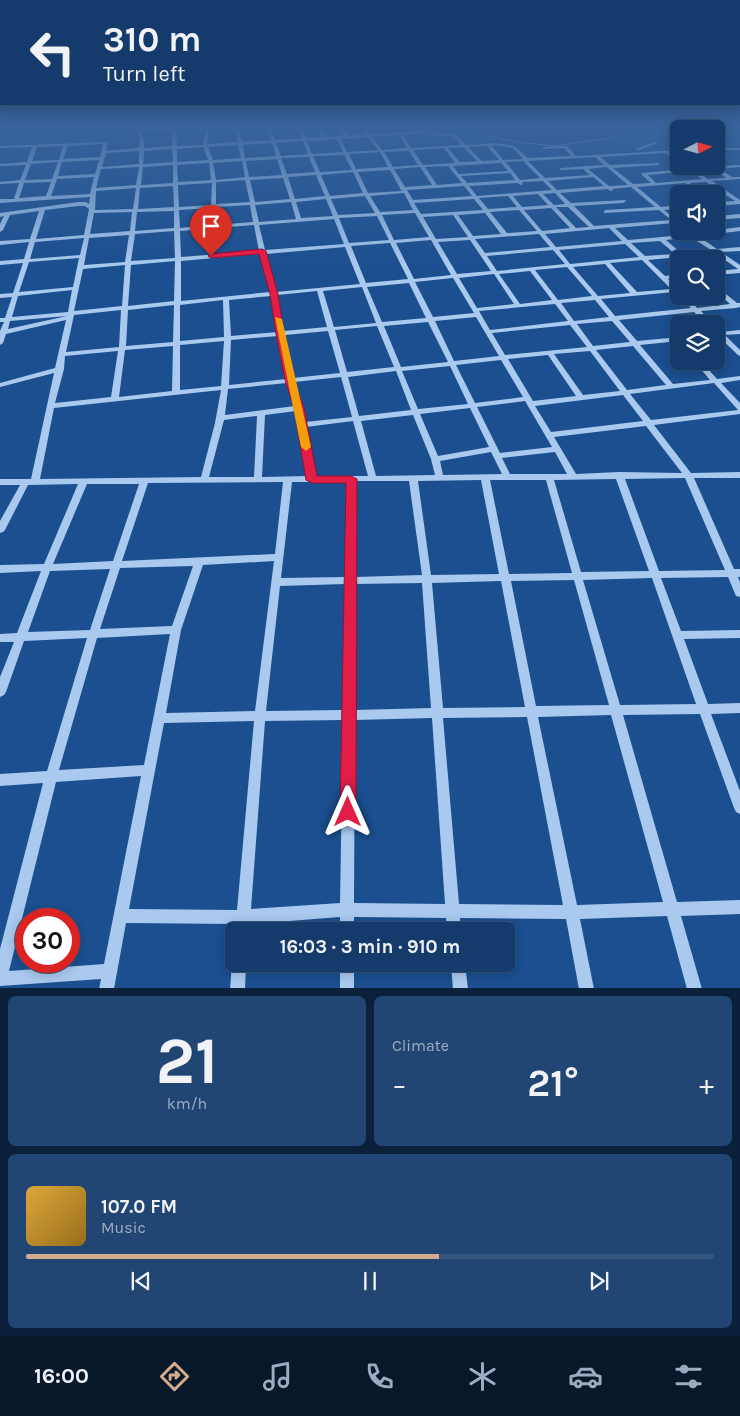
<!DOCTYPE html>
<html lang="en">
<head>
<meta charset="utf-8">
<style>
	body { margin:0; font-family:Karla,sans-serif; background:#214673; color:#f1f3f6; height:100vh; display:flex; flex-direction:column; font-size:19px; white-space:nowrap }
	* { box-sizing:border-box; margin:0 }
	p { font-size:16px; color:#9dadc1 }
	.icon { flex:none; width:28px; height:28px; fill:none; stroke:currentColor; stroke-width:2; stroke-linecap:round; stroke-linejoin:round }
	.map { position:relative; height:988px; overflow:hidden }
	.sheet { display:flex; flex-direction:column; gap:8px; padding:8px; background:#0b203b; flex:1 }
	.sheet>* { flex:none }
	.banner { position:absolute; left:0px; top:0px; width:740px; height:105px; box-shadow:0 2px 12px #0003,0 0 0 1px #33557e; background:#143b6b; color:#f1f3f6; overflow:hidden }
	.needle { width:32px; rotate:84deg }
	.buttons { position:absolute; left:670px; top:120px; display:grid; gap:10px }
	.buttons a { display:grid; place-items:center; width:55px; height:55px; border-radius:8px; background:#143b6b; box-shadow:0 2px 12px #0003,0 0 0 1px #33557e; font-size:25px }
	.speed { position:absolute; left:15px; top:908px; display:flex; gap:10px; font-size:25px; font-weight:700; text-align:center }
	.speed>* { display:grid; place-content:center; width:65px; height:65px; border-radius:50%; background:#143b6b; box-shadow:0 2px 12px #0003,0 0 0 1px #33557e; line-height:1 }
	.speed .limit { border:8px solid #d22; background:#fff; color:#111 }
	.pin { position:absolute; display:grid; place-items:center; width:42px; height:42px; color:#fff; margin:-51px -21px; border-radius:50% 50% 50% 0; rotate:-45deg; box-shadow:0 0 5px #0007 }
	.pin .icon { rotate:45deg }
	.me { position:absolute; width:55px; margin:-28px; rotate:0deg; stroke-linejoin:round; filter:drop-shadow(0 0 4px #0008) }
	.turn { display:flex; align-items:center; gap:18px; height:105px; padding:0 20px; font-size:22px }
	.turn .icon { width:65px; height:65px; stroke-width:2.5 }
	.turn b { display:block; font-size:35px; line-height:42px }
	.big { font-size:38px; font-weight:700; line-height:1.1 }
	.sheet .card { flex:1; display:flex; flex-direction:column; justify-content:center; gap:8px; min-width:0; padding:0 18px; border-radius:8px; background:#214673 }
	.sheet .dial { align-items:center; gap:0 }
	.dial b { font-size:65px; line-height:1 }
	.song { display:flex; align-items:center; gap:15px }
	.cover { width:60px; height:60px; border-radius:8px; background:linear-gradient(135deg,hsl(40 70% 55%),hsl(40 70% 35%)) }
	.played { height:5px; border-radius:2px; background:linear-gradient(90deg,#d6ab8b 60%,#33557e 60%) }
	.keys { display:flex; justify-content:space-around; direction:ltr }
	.heat { display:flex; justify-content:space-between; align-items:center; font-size:28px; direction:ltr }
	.sheet .tiles { flex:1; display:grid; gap:8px; grid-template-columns:1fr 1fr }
	.card:last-child { grid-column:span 2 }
	.trip { position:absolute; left:225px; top:922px; width:290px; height:50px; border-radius:8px; background:#143b6b; box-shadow:0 2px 12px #0003,0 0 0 1px #33557e; font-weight:700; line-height:50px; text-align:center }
	.menu { display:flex; height:80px; justify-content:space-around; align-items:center; background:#08182b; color:#9dadc1 }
	.menu .icon { width:35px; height:35px }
	.menu .on { color:#d6ab8b }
	.menu b { font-size:22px; color:#f1f3f6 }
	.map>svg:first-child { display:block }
</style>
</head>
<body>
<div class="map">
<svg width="740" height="989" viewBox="0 0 740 989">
	<rect width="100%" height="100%" fill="#1b4f8f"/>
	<!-- water -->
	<polygon fill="#123a6d" stroke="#9cc4f0" points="447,127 632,127 608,138 555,146 518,142"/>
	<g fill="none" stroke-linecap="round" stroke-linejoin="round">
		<!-- minor -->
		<g fill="#a9c9ee" fill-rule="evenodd">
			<polygon points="68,127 131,127 86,130"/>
			<path d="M133,127H137L138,129L218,127L216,128H210L207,144L238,142L235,127H239L242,142L271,140L267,127H271L275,140L302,138L297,127H301L306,138L322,137L317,127H321L326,137L344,136L339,127H343L348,136L366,134L360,127H364L370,134L426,131L427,133L455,134L466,145L496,143L514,146L528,158L571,156L564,148L542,149L544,147L567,146L576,156L679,150V152L670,153L679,159V162L665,153L600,157L610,165L659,163V165H657L613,168L633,184L651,183L642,175V173L686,169L683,166H689L708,179L726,178L710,166L740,165V167L720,169L732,177H740V179L712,181L740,200V204L716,206V202L735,201L706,182L690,183L703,194H698L685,183L637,187L661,207L679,205V209L664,210L677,220L679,219V226L674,223L615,228L628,240C667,237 703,232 740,227V231L698,236L717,249L740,247V251L721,252L740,265V273L716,275V271L738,269L715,253L685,256L686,259H681L679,257L648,260L665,276L679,274V278L668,279L679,289V295L674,292L601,299L615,316L691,308L679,296H686L697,308L730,304L716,291V286L737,303H740V307L736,308L701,311L713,324H706L694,312L619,320L637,341L679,337V341L640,345L673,384L710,380L694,361H701L717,379L740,376V380L721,383L740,403V414L654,425L691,473L740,472V478H694L734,569H740V577H738L740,582V597L736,596L728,577L661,578L681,631L740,630V638L684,639L708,704L740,703V713L711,714L740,791V814L736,812L734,808L700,714L623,715L677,902L740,900V914L681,916L702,989H687L667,916L580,919L594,989H579L566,919L460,918L461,931H447L446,918L354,917V931H340V917L250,924L249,931H235V924L126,923L114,989H99L101,979L0,986V949L43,783L0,786V774L47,771L87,638L24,641L6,692L4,695L0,697V677L14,642H0V634L17,633L41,571L0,573V565L44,564L78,484L28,485L5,530L3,532L0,533V521L20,485H0V479H31L54,373L0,387V383L55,368L66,320L6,334L3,343L0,345V331L4,322H0V318H5L12,297L0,298V294L13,293L23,263L0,265V261L24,259L29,242L0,245V241L30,239L39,211L10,215L3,230L0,232V224L4,216L0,217V213L78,202H86L89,204L90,197L0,203V199H14L19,183L0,184V182L20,180L26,165L0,166V164L27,162L32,147L0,148V146L106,142L108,143L106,151L139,148L140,138ZM206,129L203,145L177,146L176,130ZM172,130V146L144,148V138L140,131ZM427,133L428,135L453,136L461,145L411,148L403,135ZM399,135L407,148L382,150L372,137ZM368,137L378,150L347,152L341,139H347ZM328,139H337L343,152L312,154L307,141L324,140L326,141ZM303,141L308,154L281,156L276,143ZM272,143L276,156L245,158L243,145ZM103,144L100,157L63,159L68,146ZM238,145L241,158L213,160L208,147ZM496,145L513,148L523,159L503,160L492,146ZM63,146L59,160L32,161L37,147ZM487,146L499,160L482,161L468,147ZM203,147L208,160L177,162V149ZM463,147L477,161L460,162L448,148ZM444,148L455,163L423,165L413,150ZM172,149L173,162L143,164L144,151ZM139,151V164L102,167L106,153ZM409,151L418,165L393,167L384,152ZM380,152L388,167L356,169L349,154ZM344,155L352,170L320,172L313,156ZM309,157L315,172L287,174L281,158ZM595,157L604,165L561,168L559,169L561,170L583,169L590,175L545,178L528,161ZM277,159L282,175L249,177L246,161ZM99,160L95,174L58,176L62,162ZM242,161L245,177L216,180L213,163ZM523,161L540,178L520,180L506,162ZM58,162L52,179L25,180L31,164ZM209,163L211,180L178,182L177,165ZM501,163L508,171L459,174L453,166ZM173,165V183L141,185L143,167ZM448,166L462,183L437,185L425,167ZM139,167L136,185L96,188L101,169ZM420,167L432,185L405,187L394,169ZM606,167L608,168L628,185L609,186L588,169ZM390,170L400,188V189L402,191L368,193L358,172ZM690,171L702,179L656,183L648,175ZM353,172L363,193L330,196L321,175ZM510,173L515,180L467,183L461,176ZM316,175L325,196L295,199L288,177ZM94,177L90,194L51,196L57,179ZM593,177L604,186L557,190L548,181ZM283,178L290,199L255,202L250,180ZM245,180L250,202L216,204V182ZM543,181L552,190L477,196L469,186L517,183L521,185L523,184L522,182ZM51,182L46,196L19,198L24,183ZM212,183L211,205L179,207L178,185ZM173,186L174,207L138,209L140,188ZM464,186L472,196L413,200L407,190ZM631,187L655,207L606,210L604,211V213L659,210L671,220L594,226L574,206L623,203L626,201L625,200L571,203L560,193L607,189L611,191L613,190L612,189ZM136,188L133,209L95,210L96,191ZM404,193L413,210L380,212L370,196ZM555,193L565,204L554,205L543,194ZM538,194L548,205L522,207L513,196ZM365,196L375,213L338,215L331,199ZM508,196L517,207L488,209L479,198ZM326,199L333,216L301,218L296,202ZM474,199L483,210L421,214L414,203ZM291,202L296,219L259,222L255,205ZM250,205L253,222L216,225V207ZM78,206H85L89,209L84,235L36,239L45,210ZM556,207H568L589,227L576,228ZM211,208L210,225L180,228L179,210ZM551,208L570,228L542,231L524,210ZM519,210L537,231L507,233L490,212ZM174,211V228L135,231L137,212ZM132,212L130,231L90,234L94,213ZM415,213L429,237L394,240L382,215ZM485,213L501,234L473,236L458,215ZM453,215L468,237L436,239L423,217ZM377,216L389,240L349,243L339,218ZM334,219L344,244L265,250L259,225ZM254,225L259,251L181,257L180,231ZM609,228L622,241L556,247L545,234ZM174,231L175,258L131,261L135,234ZM539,234L550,247L485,253L475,239ZM129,235L125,262L84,265L89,238ZM691,237L711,250L681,253L666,240ZM84,238L80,255L30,259L35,242ZM431,240L451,275L414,279L396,243ZM470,240L491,271L457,274L438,242ZM660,241L675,254L645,256L631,243ZM390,243L408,279L366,283L351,246ZM625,244L639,257L570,264L559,250ZM345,247L360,284L276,292L266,254ZM553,250L565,264L497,271L487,256ZM260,254L270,292L181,301V261ZM79,258L73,287L19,292L29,262ZM642,260L671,289L637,292L610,263ZM175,261L174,301L128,306L131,265ZM605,264L630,293L598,296L573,267ZM125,265L122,306L74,311L83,269ZM567,267L592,296L558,300L535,270ZM530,271L552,300L520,304L499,274ZM494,274L514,304L477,308L459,278ZM453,278L474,313L433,317L415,282ZM409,283L426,318L382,322L367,287ZM362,287L376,323L334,327L323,291ZM72,290L68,312L12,317L18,296ZM317,291L327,327L284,331L277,295ZM271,296L278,332L231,336L229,300ZM223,300L224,337L180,341V305ZM595,300L609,317L574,321L561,303ZM555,304L568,321L490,330L479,311ZM174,305L173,342L126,346L128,310ZM121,310L119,347L66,352L74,315ZM67,316L8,329L10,321ZM476,317L499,356L454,361L435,321ZM612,321L630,342L593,346L577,324ZM428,322L448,362L401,367L384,326ZM570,325L587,347L505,355L492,333ZM377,326L394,367L347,372L335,330ZM328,331L340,373L293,378L285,335ZM278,336L286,379L229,385L231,340ZM224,341L221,386L180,390V345ZM173,346L172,391L119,397L125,350ZM633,346L666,385L627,390L596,350ZM118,351L111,397L55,403L64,369L65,356ZM590,351L620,391L583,395L554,354ZM548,355L576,396L533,401L508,359ZM501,360L523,397L475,403L456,365ZM450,366L468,404L418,409L402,371ZM396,371L411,410L359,416L348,377ZM341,377L352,417L305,422L303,408L294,382ZM287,383L295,406L225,415L228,389ZM714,383L738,410L651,420L630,394ZM221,390L215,423L201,477L40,479L54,408ZM623,395L643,421L551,432L535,406ZM525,401L552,447L500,453L477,407ZM470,408L489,447L438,456L420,414ZM296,411L307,476L262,477L265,415ZM413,415L431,459L435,475L376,476L361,421ZM257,416L254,477H209L224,420ZM353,421L368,476H316L306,427ZM646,426L682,473L619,472L576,474L554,437ZM491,452L502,474L443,475L440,461ZM555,452L567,474H510L502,458ZM685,478L725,570L659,571L625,479ZM616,479L649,571L581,572L554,480ZM481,480L499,574L431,575L418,481ZM490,480H546L572,573L509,574ZM355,481H409L422,575L355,577ZM283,482L275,554L122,561L148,483ZM292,482H347L345,577L281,578ZM87,484H139L113,561L53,564ZM274,561L255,711L166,713L181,630L203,565ZM193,566L172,626L100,629L120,568ZM110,569L90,630L28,632L50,571ZM652,578L696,704L620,705L583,580ZM574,580L609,705L536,706L511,581ZM501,581L525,707L443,708L432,583ZM422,583L431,708L355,710V584ZM345,584L343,710L266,711L280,586ZM170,634L144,765L59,770L97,638ZM611,715L663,902L577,905L538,717ZM527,717L563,905L459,904L443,718ZM432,718L445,904L354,903L355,720ZM343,720L340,903L251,909L265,721ZM254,721L237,910L129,909L164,723ZM141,776L104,964L9,971L56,782Z"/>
			<polygon points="654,142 658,143 639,150 635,149"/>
			<polygon points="716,148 740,148 740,150 725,150 727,159 716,160 716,158 723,157 721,150 716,150"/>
			<polygon points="740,214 740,218 716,220 716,216"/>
			<polygon points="716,328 721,332 740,330 740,334 725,335 740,350 740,356 738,355 718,336 716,336"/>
			<polygon points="234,959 234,964 246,964 245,989 230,989 232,964"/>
			<rect x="340" y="964" width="14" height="25"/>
			<polygon points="451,964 465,964 468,989 453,989"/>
		</g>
	</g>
	<!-- sky -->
	<linearGradient id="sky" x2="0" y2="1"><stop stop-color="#0f2b4f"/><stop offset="0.48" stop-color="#39639b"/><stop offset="1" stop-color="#39639b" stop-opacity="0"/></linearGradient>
	<rect width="740" height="265" fill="url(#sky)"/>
	<!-- route -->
	<polygon fill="#e11d48" stroke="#92132f" points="262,249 266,251 278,294 284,334 294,380 304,408 317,476 351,476 357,479 356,812 354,818 348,820 342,818 340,812 346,483 312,483 306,480 294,408 285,380 276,334 270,294 259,254 211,258 208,256 211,254"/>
	<!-- slow -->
	<polygon fill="#f59e0b" points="275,317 282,319 311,447 306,451 301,447"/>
</svg>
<div class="buttons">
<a><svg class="needle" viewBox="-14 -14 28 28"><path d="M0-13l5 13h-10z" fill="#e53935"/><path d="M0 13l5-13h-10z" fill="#9dadc1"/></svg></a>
<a><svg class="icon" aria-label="sound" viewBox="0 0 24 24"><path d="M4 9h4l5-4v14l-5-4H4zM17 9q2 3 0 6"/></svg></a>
<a><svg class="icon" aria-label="search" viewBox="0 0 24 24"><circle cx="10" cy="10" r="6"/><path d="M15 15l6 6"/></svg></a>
<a><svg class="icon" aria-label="layers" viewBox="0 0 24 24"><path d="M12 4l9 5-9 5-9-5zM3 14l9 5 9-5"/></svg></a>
</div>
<div class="speed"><div class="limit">30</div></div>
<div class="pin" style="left:211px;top:256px;background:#d93025"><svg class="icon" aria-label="arrive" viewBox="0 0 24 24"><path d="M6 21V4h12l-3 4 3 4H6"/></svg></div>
<svg class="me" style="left:348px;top:812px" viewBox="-20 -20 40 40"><path d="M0-17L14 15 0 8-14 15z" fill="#e11d48" stroke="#fff" stroke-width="4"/></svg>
<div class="trip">16:03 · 3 min · 910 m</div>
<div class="banner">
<div class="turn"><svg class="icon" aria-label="left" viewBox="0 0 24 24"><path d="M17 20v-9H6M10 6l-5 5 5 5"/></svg><div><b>310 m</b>Turn left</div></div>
</div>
</div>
<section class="sheet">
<div class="tiles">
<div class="card dial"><b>21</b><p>km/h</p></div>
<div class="card"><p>Climate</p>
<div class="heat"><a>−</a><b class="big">21°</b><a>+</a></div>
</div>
<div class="card">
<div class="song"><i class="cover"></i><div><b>107.0 FM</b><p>Music</p></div></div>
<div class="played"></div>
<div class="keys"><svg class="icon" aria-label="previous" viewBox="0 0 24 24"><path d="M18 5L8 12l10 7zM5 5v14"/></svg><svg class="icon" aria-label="pause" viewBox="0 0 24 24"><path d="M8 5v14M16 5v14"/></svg><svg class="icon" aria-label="next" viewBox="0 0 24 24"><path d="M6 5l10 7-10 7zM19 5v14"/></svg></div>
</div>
</div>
</section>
<nav class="menu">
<b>16:00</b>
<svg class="icon on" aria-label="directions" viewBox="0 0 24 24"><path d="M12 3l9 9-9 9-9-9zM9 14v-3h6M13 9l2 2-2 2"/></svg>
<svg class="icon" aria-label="music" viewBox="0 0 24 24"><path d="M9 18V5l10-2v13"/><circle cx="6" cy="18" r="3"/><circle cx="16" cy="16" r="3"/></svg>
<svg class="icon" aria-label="phone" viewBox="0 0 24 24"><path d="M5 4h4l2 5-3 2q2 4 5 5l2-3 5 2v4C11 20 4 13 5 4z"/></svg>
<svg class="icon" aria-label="climate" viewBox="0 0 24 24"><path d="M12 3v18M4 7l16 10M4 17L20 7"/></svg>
<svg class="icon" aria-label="car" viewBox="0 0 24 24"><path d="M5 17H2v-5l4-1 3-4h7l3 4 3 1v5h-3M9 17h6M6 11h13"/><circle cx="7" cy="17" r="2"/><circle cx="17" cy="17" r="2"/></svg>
<svg class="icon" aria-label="filters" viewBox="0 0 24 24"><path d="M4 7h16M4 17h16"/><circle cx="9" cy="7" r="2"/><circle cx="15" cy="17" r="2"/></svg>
</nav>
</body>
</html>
